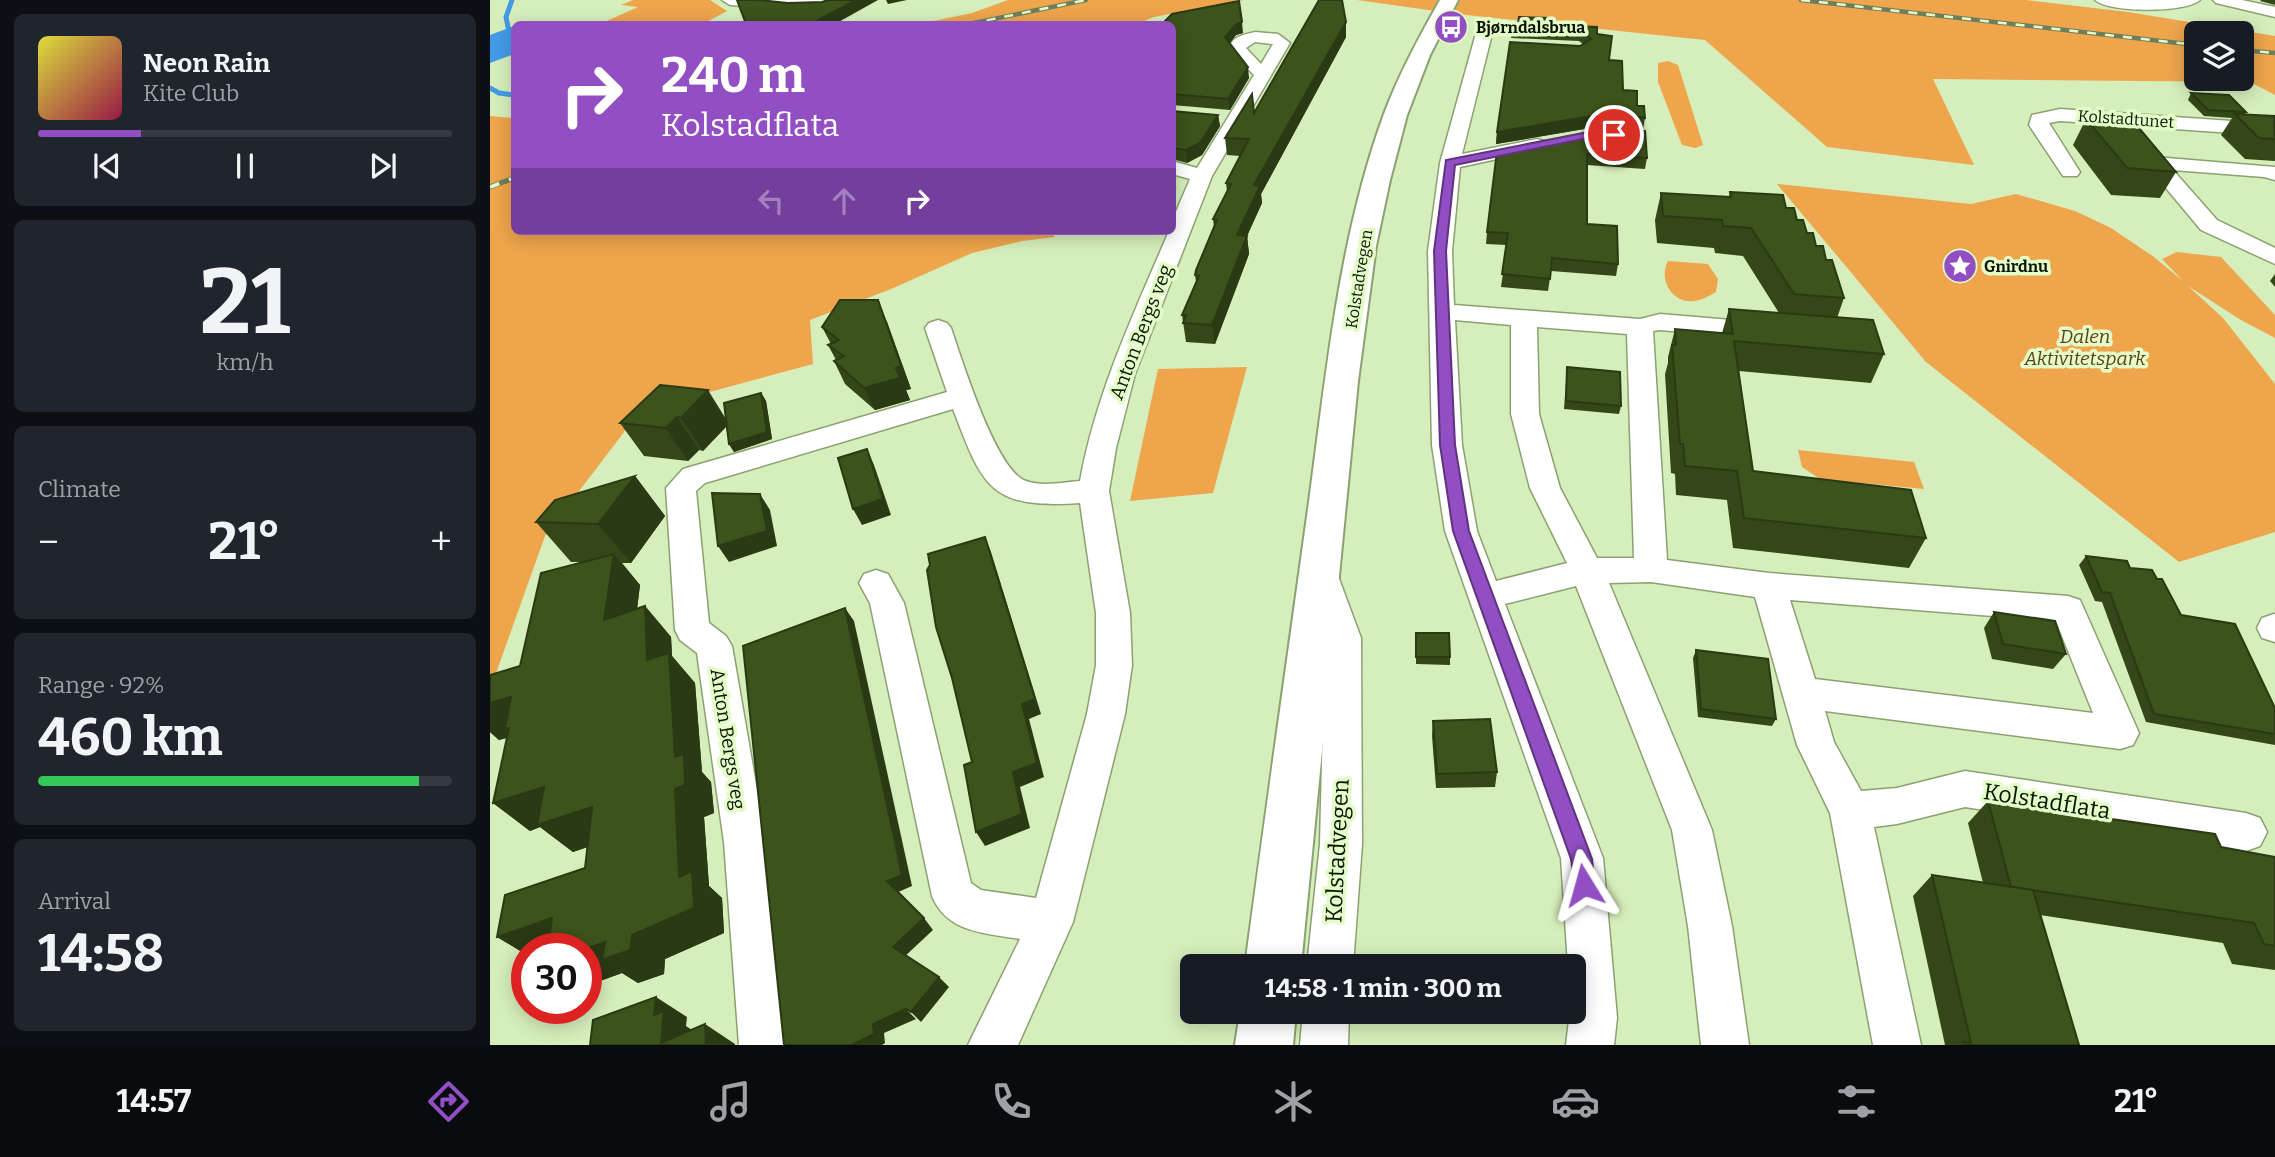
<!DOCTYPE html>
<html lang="en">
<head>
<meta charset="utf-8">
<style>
	body { margin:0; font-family:Bitter,serif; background:#20242c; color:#f1f3f6; height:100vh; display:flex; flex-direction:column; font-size:26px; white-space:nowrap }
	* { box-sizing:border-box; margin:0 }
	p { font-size:23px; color:#9ea1a6 }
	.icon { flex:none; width:38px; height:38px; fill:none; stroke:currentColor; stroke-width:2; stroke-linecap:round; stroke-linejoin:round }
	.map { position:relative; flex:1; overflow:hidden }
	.side { display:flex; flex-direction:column; gap:14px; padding:14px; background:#0d0f14; width:490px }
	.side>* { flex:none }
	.top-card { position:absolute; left:21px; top:21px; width:665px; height:214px; border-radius:10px; box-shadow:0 4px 18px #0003; background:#924ec3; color:#fff; overflow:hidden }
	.controls { position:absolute; left:1694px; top:21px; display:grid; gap:14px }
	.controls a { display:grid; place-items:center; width:70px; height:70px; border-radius:10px; background:#171b24; box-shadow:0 4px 18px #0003; font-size:35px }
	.speed { position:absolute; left:21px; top:933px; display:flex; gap:14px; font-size:35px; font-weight:700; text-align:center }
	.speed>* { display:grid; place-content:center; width:91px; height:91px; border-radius:50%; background:#171b24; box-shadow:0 4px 18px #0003; line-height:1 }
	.speed .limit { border:10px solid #d22; background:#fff; color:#111 }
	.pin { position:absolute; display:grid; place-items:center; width:60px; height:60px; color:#fff; margin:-30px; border:4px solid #fff; border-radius:50%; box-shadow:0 2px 7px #0007 }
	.me { position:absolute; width:77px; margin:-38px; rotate:352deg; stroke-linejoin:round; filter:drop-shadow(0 0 5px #0008) }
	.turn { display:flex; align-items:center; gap:24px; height:147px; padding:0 35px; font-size:32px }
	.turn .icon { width:91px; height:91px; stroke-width:2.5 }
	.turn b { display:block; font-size:49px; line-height:60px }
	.lanes { display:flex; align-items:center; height:66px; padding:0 35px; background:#0003; justify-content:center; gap:35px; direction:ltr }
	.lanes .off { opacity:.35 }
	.big { font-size:52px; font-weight:700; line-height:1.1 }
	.side .card { flex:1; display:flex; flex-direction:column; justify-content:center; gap:10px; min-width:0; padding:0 24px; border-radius:10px; background:#20242c }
	.side .dial { align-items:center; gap:0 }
	.dial b { font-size:91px; line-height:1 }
	.song { display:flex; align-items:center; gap:21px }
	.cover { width:84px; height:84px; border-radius:10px; background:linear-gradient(135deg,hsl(60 70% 55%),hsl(340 70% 35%)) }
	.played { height:7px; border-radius:4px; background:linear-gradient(90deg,#924ec3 25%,#363941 25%) }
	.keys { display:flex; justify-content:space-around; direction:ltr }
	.heat { display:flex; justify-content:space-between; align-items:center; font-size:38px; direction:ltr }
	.charge { height:10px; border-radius:5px; background:linear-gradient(90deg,#34c759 92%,#363941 0) }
	.trip { position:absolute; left:690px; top:954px; width:406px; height:70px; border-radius:10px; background:#171b24; box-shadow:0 4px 18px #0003; font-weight:700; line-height:70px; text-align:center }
	.tab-bar { display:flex; height:112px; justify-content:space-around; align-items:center; background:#090b0e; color:#9ea1a6 }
	.tab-bar .icon { width:49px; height:49px }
	.tab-bar .active { color:#924ec3 }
	.tab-bar b { font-size:32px; color:#f1f3f6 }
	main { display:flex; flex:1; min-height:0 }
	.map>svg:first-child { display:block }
</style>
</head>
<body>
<main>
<section class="side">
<div class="card">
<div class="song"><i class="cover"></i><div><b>Neon Rain</b><p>Kite Club</p></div></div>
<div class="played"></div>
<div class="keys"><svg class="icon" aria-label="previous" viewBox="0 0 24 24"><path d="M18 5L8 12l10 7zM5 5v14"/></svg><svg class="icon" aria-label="pause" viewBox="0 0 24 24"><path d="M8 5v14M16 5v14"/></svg><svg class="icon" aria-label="next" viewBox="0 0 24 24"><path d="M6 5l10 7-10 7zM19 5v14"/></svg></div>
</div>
<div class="card dial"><b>21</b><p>km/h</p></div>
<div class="card"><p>Climate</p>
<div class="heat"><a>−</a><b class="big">21°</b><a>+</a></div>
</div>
<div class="card"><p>Range · 92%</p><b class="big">460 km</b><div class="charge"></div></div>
<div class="card"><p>Arrival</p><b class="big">14:58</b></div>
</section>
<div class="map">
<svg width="1785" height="1045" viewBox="0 0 1785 1045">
	<rect width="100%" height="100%" fill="#d6eebb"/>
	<!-- green -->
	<g fill="#eea54c" fill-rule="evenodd">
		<polygon points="143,0 220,0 237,11 213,24 110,24 148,7 131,5"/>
		<polygon points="518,0 754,0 664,17 647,24 429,24 482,13"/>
		<path d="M867,0H1536L1638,12L1785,36V95L1760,82L1443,79L1484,165L1337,147L1215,40L967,14ZM1706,33H1752V79H1706Z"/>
		<polygon points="1178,61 1188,65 1213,145 1205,148 1192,145 1168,82 1168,63"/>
		<polygon points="0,116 24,118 24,231 559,231 565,237 532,241 482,253 401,289 320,320 323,364 150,411 55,536 0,690"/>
		<polygon points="1287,184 1481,204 1526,194 1585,211 1621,228 1664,257 1693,281 1672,259 1687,252 1731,257 1785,315 1785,338 1751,320 1698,286 1733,318 1785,384 1785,532 1689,562 1436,362"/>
		<path d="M1178,261L1218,264L1228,279L1226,292C1219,296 1212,300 1204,301C1182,304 1168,279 1178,261Z"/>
		<polygon points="757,367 723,493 640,501 668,369"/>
		<polygon points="1308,450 1424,462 1434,489 1330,479 1312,467"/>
	</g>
	<!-- water -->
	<polygon fill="#439be8" points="24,26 24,54 0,63 0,35"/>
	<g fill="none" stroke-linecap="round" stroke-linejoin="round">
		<!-- stream -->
		<g stroke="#439be8" stroke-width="5">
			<polyline points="18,27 16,17 22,0"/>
			<polyline points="0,88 9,93 24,95"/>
		</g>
		<!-- minor casing -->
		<g stroke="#8ba171" stroke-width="3">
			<g id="minor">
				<path d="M232,0H359C340,20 267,6 240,5Z"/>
				<path d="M1605,0H1710C1696,13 1619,13 1605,0Z"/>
				<polygon points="1723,0 1752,0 1785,7 1785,17 1726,3"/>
				<path d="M996,21L1004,26L972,154L1047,139L1054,141L1057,145L1054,149L970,167L962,251L964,305L1150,319L1170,314L1277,323L1286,326L1290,331L1286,336L1277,339L1170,330L1163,331L1177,560L1279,573L1578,596L1590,600L1649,733L1643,745L1630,749L1335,711L1344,742L1371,791L1407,788L1475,771L1756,813L1770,818L1777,832L1770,846L1756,851L1475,807L1407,824L1384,827L1431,1045H1383L1340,813L1307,745L1265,597L1161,582L1119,583L1222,830L1242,926L1259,1045H1211L1198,926L1182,830L1086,586L1015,604L1113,858L1127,1018L1124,1045H1076L1080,1012H1083V966H1078L1071,858L955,531L942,445L938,251L950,163L988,26ZM965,320L1021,325V414L1040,488L1077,563L1006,581L987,531L972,445ZM1047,327L1137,334L1144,558H1107L1070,488L1049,414ZM1300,600L1566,621L1603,713L1325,679Z"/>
				<path d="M765,32L788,34L800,43L722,176L645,374L626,448L619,491L640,613L642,665L635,714L583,922L528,1045H478L530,939C495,933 457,933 442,896L380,603L369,583L374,574L386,570L398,574L414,603L481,883L491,890L546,898L597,714L606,665V613L590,503C500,509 493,488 463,409L215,483L206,491L219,623L236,636L242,646L276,842L297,1045H249L234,842L207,653L190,640L185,630L176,488L193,469L457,392L435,328L439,323L448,320L457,323L461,328C472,360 506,471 536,481C552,487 574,482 590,481C606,393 644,313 679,231H682V221L700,179L682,174V161L707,168L764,75L741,52L739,48C743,36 753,35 765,32ZM765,42L783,44L771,64L756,48Z"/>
				<polygon points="1570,109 1785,124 1785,136 1570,121 1559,123 1590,172 1587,176 1573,176 1539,125 1542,115"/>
				<polygon points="1665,157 1785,167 1785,180 1774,177 1683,170 1727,220 1785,248 1785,264 1711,230 1655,163 1658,159"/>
				<polygon points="831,563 843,567 848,576 871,638 872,844 863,966 817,966 830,844 835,638 814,576 819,567"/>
				<polygon points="1784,614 1785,614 1785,642 1772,638 1767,628 1772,618"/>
				<polygon points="813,1012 859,1012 858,1045 810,1045"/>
			</g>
		</g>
		<!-- major casing -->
		<g stroke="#8ba171" stroke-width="4">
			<g id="major">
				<path d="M950,0H968L940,55L917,115L900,180L886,246L868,381L811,966H755C775,814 797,661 818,509C836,377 848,240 894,114C909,74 929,37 950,0Z"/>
				<polygon points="750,1012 806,1012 803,1045 745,1045"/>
			</g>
		</g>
		<!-- minor -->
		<use href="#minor" fill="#fff" fill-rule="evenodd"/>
		<!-- major -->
		<use href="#major" fill="#fff" fill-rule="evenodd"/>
		<!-- rail-far1 casing -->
		<g stroke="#6e7e5d" stroke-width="4.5">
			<g id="rail-far1">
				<polyline points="1311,0 1706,45"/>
				<polyline points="479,24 596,0"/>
				<polyline points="1752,50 1785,53"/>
			</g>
		</g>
		<!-- rail casing -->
		<g stroke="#6e7e5d" stroke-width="5">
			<polyline id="rail" points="0,187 24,178"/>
		</g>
		<!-- rail-far1 -->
		<use href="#rail-far1" stroke="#e3fcc8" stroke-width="2.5" stroke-dasharray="9" stroke-linecap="butt"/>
		<!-- rail -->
		<use href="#rail" stroke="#e3fcc8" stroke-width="3.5" stroke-dasharray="10" stroke-linecap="butt"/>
	</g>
	<!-- wall -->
	<g fill="#344718">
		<polygon points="1771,0 1785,0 1785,5 1770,1"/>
		<polygon points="856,22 856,37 771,194 772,203 757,236 759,254 725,344 696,342 692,315 706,282 705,275 724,227 723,219 737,192 736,183 750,156 737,155 735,138 764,113"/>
		<polygon points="1023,23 1107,27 1107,34 1133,90 1147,106 1155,118 1153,130 1127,126 1100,128 1006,144 1007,132 1093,44 1089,41 1021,38"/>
		<polygon points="682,24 753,33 746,35 740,43 759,78 740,110 682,105"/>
		<polygon points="1701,93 1756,112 1755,114 1785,117 1785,161 1755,159 1731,135 1742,118 1714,116 1698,100"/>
		<polygon points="682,111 728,115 730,126 712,155 697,163 682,159"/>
		<polygon points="1596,119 1686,172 1670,198 1621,195 1583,145"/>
		<polygon points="1100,132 1157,158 1155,169 1097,165 1097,224 1128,264 1126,276 1061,271 1058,291 1011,287 1017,245 996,244 997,232"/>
		<polygon points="1240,192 1296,208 1307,220 1336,260 1354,298 1347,318 1394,354 1381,383 1249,371 1263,471 1436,538 1419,568 1243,548 1237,500 1186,495 1185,474 1181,473 1175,374 1178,363 1178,357 1185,329 1232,333 1239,309 1289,313 1253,256 1225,253 1224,248 1167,243 1165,220 1171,193 1239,197"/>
		<polygon points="1785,274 1785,287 1780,281"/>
		<polygon points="397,322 421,389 416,390 420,400 385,410 355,384 344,361 346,360 338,345 341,344 332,327"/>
		<polygon points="1077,367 1131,406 1129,414 1074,409"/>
		<polygon points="170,385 235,418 271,393 276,401 282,439 244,452 239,444 236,426 213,451 209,450 198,461 154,456 130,423"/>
		<polygon points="145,476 175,516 141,563 132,563 150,585 147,609 155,606 181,637 182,656 205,683 212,772 221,782 224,813 214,817 219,886 232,898 234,933 175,959 174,974 148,983 132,973 96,986 96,948 37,948 37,955 7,937 95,868 97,847 83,852 50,827 40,831 3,803 17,738 9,740 0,732 0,675 30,666 93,562 81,562 46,522"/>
		<polygon points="1596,556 1640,568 1667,579 1691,615 1785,708 1785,745 1656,722 1612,602 1605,601 1589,565"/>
		<polygon points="1504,612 1576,654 1563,669 1502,659 1494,628"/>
		<polygon points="926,633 960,657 960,665 926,664"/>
		<polygon points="1206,650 1286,719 1282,726 1208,717 1203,658"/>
		<polygon points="943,721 1007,772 1005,787 946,788 942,736"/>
		<polygon points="1498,801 1731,847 1785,857 1785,970 1742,964 1733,943 1550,915 1589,1045 1455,1045 1423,896 1442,875 1493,883 1478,823"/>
	</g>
	<!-- shaded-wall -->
	<g fill="#2a3a14">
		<polygon points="366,0 388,0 345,24 321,24"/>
		<polygon points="396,0 417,0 398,4"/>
		<polygon points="752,22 753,33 746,35 736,48 735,37 745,25"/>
		<polygon points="856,22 856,37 771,194 772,203 757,236 759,254 725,344 722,325 747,235 764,185"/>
		<polygon points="758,67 759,78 740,110 738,99"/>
		<polygon points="728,115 730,126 712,155 697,163 696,150"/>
		<polygon points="1102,116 1100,128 1006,144 1007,132"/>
		<polygon points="388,300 397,322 421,389 416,390 420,400 385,410 374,388"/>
		<polygon points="218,390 239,424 213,451 191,418"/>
		<polygon points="271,393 276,401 282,439 244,452 239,444"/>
		<polygon points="187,417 209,450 198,461 176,428"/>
		<polygon points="377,449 384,465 401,515 372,525 363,509"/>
		<polygon points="145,476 175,516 141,563 108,524"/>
		<polygon points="270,494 280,510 287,546 239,562 228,546"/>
		<polygon points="495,537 501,552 551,714 539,719 554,777 530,787 540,828 495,846 486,832 523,772"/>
		<polygon points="124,554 150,585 142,650 114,620"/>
		<polygon points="155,606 181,637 182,656 205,683 212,772 221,782 224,813 214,817 219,886 232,898 234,933 175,959 174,974 148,983 132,973 96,986 96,949 115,942 142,935 189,877 185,757 157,660"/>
		<polygon points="355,608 364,621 422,886 406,893 397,881"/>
		<polygon points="21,697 23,736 9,740 0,732 0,703"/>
		<polygon points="54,787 102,807 134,835 83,852 50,827 40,831 3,803"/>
		<polygon points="62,918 83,948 37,948 37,955 7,937"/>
		<polygon points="434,918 443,930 413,958 403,947"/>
		<polygon points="449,977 459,987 431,1022 421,1012"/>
		<polygon points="166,997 197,1017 196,1026 205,1032 171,1043 164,1015"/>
		<polygon points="416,1009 426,1019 394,1033 395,1043 392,1045 362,1045 383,1024"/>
		<polygon points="215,1024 245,1044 245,1045 216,1045"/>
	</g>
	<!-- building -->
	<g fill="#3c531c" stroke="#2a3a14" stroke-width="2">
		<polygon points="247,0 269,0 298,3 332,2 338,0 366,0 321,24 256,24"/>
		<polygon points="829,0 852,0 856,22 764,185 770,186 747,235 757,236 722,325 693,323 696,315 692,315 709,276 705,275 706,270 727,220 723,219 741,184 736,183 759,139 735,138 762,94 764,113"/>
		<polygon points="749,1 752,22 745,25 735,37 758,67 738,99 682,94 682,24 672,24 682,14"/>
		<polygon points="1029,17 1060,18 1060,25 1107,27 1107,34 1122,36 1119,60 1132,61 1133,90 1147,91 1147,106 1154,106 1155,118 1129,114 1102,116 1007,132 1020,42 1090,46 1101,39 1091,31 1022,27 1023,23 1028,24"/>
		<polygon points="1701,93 1739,95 1756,112 1718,110"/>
		<polygon points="682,111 728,115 710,143 696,150 682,148"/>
		<polygon points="1745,114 1784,116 1785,139 1769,138"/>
		<polygon points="1596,119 1644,122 1686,172 1637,168"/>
		<polygon points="1155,131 1157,158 1097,154 1097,224 1127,226 1128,264 1062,258 1060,279 1012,274 1018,233 997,232 1007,151 1100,132"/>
		<polygon points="1240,192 1293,195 1296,208 1304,208 1307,220 1313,220 1317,233 1323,233 1326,246 1333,246 1336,260 1342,260 1354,298 1304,294 1261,228 1233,226 1232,220 1173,216 1171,193 1241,197"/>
		<polygon points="350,300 388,300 411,366 406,368 410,378 374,388 344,361 354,356 338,345 349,340 332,327"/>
		<polygon points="1239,309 1383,320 1394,354 1244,341 1263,471 1421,490 1436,538 1254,518 1247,471 1195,466 1193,444 1190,444 1182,345 1186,345 1185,329 1243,334"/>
		<polygon points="1077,367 1130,372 1131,406 1076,401"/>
		<polygon points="170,385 218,390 191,418 187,417 176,428 130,423"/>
		<polygon points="271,393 277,432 239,444 234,403"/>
		<polygon points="377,449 393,499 363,509 348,458"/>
		<polygon points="145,476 108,524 46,522 65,500"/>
		<polygon points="222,493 270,494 277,531 228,546"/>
		<polygon points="495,537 545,699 532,704 547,763 523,772 532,814 486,832 474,765 482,762 462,678 446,627 437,570 440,565 438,554"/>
		<polygon points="124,554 114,620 155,606 157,660 179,653 185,757 194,754 195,785 185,789 189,877 202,871 204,908 142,935 140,950 112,960 115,942 96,949 58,948 62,918 7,937 15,895 95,868 102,807 47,825 54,787 3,803 19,728 15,729 21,697 0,703 0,675 30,666 51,573"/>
		<polygon points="1596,556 1637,561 1640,568 1662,570 1667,579 1672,579 1691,615 1745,624 1785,708 1785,734 1664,714 1620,593 1612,592"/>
		<polygon points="355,608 412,875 397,881 434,918 403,947 449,977 421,1012 416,1009 383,1024 384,1034 362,1045 294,1045 253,646"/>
		<polygon points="1504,612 1565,621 1576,654 1513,644"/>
		<polygon points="926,633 959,633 960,657 926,657"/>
		<polygon points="1206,650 1278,659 1286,719 1211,709"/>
		<polygon points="1000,719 1007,772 947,774 943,721"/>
		<polygon points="1498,801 1725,834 1731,847 1785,857 1785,946 1774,944 1764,923 1521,887"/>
		<polygon points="1442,875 1543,890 1589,1045 1474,1045 1474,1042 1481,1043"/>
		<polygon points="166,997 164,1015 174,1011 171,1043 215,1024 216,1045 100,1045 103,1020"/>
	</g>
	<!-- route -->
	<polygon fill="#924ec3" stroke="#5f337f" stroke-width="2" points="1098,132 1124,132 1128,135 1124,138 1098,138 965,165 956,251 965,445 979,531 1102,859 1105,885 1101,893 1094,896 1086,893 1081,859 963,531 950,445 944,251 956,160"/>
	<!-- icons -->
	<defs>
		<g id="bus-disc" transform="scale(1.75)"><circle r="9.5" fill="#924ec3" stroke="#e3fcc8"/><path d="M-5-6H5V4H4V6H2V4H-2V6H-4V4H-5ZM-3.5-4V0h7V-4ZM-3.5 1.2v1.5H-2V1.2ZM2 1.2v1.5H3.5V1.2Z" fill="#fff"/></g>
		<g id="sight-disc" transform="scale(1.75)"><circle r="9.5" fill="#924ec3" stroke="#e3fcc8"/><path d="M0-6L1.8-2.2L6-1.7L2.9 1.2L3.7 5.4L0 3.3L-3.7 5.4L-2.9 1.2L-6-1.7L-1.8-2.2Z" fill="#fff"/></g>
	</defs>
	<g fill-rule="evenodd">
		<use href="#bus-disc" x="961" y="27"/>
		<use href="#sight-disc" x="1470" y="266"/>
	</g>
	<g text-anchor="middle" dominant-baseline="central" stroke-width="7" stroke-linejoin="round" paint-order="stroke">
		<!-- far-poi labels -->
		<g font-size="16" font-weight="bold" fill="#0b1303" stroke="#e3fcc8" text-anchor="start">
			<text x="986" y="27">Bjørndalsbrua</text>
			<text x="1494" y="266">Gnirdnu</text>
		</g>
		<!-- far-street labels -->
		<g font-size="16" fill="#0b1303" stroke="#e3fcc8">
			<text transform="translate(1636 119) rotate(4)">Kolstadtunet</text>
			<text transform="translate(869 279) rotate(-81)">Kolstadvegen</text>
		</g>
		<!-- street labels -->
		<g font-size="19" fill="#0b1303" stroke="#e3fcc8">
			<text transform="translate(651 332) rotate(-69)">Anton Bergs veg</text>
			<text transform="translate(238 739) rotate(81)">Anton Bergs veg</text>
		</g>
		<!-- park labels -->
		<g font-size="19" font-style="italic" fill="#5c3d16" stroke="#e3fcc8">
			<text x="1595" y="336">Dalen<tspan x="1595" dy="22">Aktivitetspark</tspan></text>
		</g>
		<!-- near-street labels -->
		<g font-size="23" fill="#0b1303" stroke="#e3fcc8">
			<text transform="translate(1557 801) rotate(9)">Kolstadflata</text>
			<text transform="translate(847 851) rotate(-87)">Kolstadvegen</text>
		</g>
	</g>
</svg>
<div class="controls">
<a><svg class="icon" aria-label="layers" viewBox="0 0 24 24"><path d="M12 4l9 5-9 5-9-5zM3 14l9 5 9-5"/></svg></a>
</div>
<div class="speed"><div class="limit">30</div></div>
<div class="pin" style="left:1124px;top:135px;background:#d93025"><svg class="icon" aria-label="arrive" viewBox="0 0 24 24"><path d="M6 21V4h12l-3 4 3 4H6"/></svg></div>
<svg class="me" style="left:1094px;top:885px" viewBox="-20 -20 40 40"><path d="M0-17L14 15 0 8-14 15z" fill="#924ec3" stroke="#fff" stroke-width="4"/></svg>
<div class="trip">14:58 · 1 min · 300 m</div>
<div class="top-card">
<div class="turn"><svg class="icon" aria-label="right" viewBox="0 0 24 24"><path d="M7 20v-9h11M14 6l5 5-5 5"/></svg><div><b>240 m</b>Kolstadflata</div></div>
<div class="lanes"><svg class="icon off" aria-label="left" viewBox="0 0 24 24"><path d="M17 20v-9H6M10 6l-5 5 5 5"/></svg><svg class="icon off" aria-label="ahead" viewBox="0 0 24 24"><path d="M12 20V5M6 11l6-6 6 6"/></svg><svg class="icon" aria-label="right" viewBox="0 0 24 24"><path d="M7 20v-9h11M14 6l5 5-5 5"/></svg></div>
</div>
</div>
</main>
<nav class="tab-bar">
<b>14:57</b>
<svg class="icon active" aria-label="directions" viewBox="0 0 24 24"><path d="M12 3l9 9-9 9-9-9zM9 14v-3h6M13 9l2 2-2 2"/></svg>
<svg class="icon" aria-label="music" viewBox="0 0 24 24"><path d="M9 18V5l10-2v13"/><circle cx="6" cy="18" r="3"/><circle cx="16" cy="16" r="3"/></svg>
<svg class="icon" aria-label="phone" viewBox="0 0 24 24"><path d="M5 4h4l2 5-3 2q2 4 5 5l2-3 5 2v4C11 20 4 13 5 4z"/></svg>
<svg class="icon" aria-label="climate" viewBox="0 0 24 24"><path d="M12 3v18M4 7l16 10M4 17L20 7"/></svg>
<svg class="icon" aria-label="car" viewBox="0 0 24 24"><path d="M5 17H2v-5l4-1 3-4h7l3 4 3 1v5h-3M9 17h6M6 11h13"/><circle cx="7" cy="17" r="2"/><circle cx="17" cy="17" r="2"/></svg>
<svg class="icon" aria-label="filters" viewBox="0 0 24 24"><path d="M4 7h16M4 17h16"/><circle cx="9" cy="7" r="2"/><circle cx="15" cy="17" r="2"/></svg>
<b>21°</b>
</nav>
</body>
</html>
